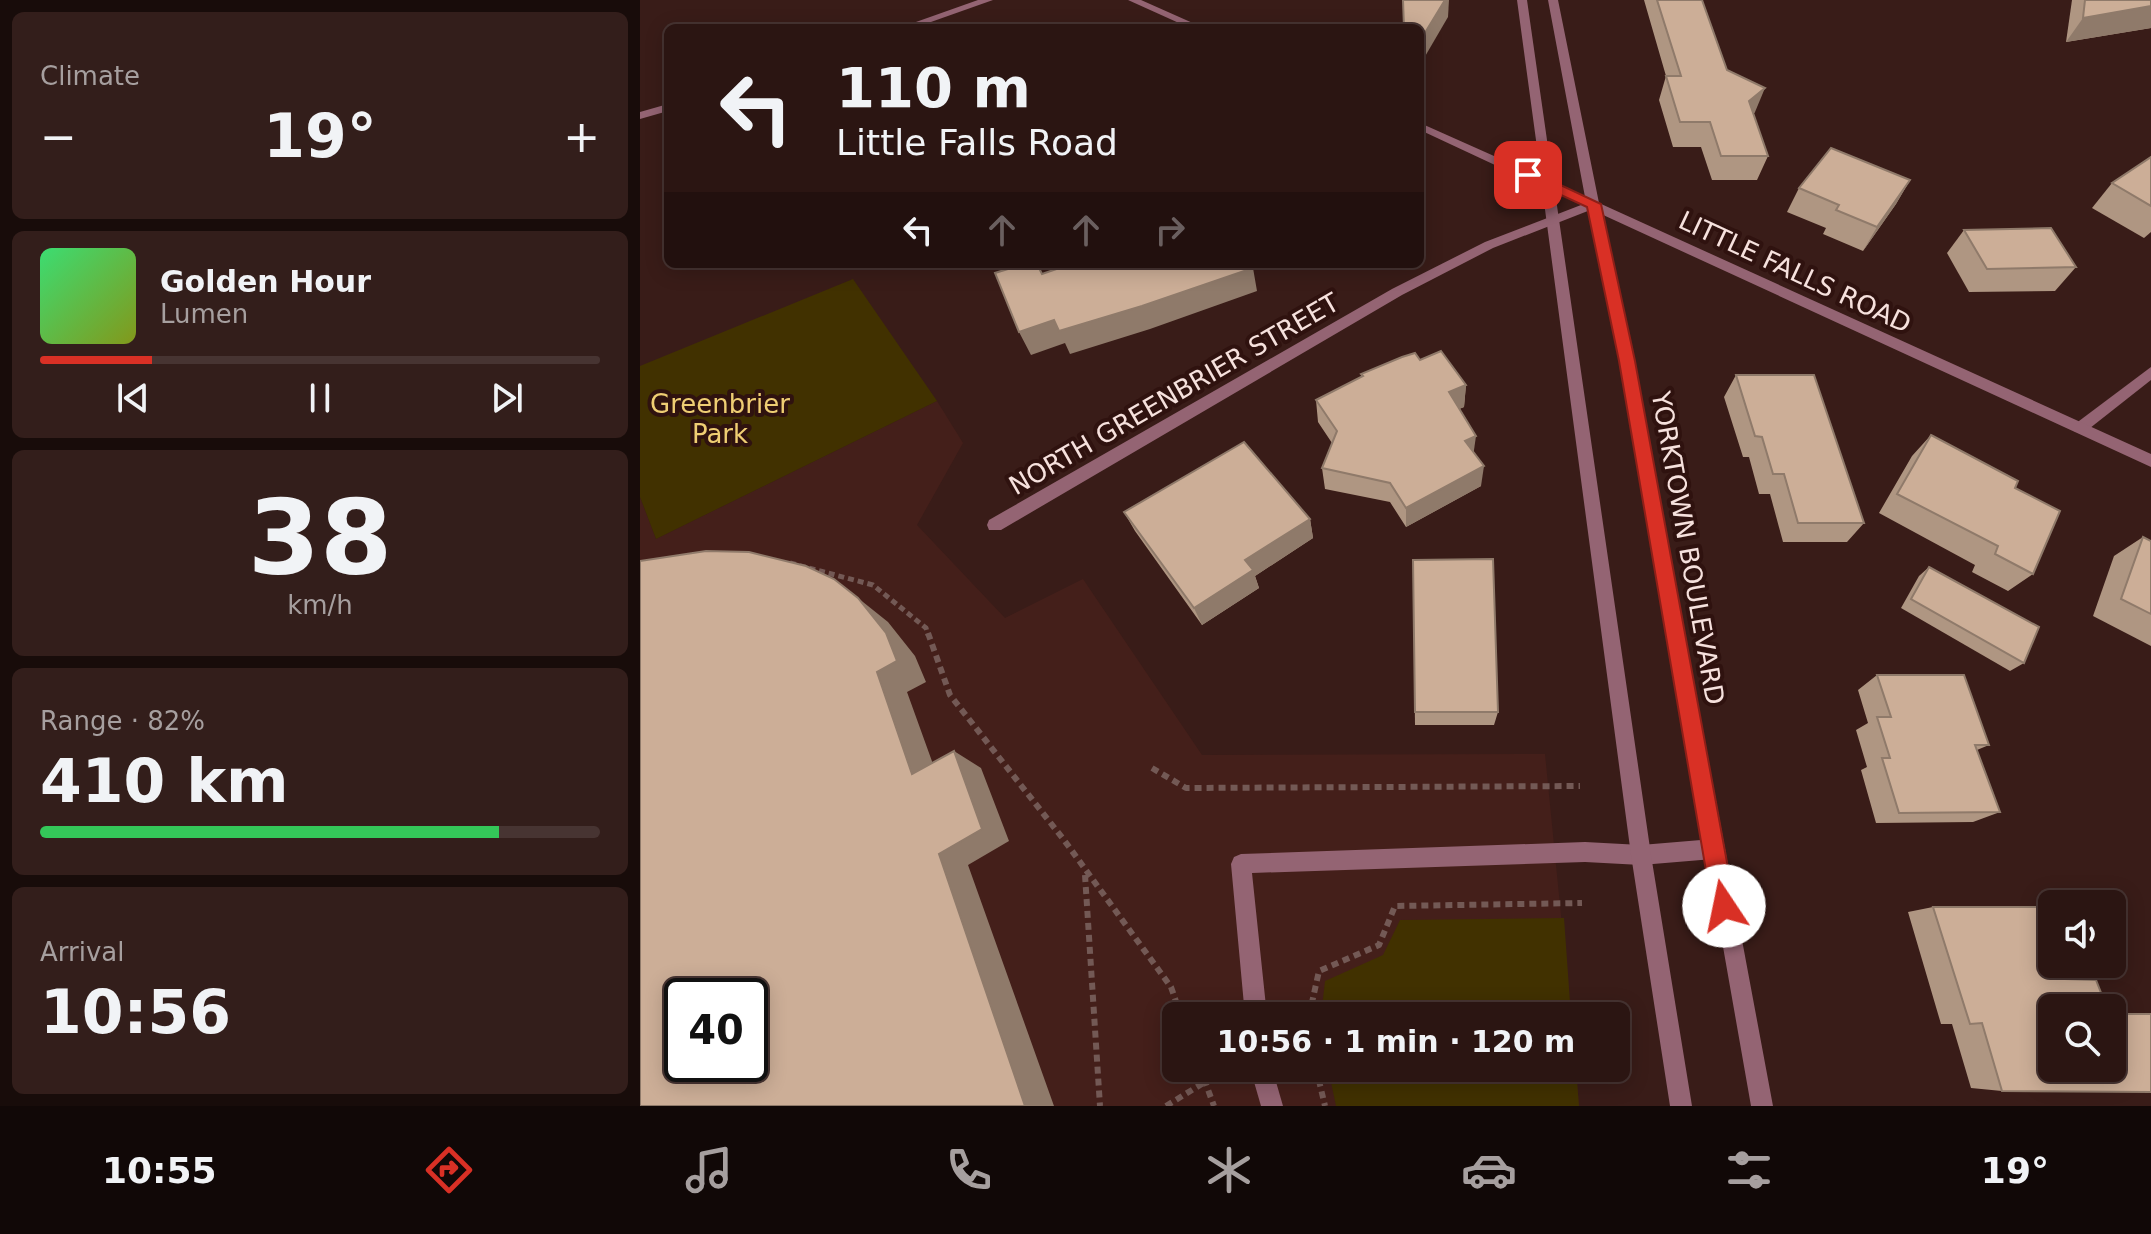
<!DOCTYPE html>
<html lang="en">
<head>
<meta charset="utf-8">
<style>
	body { margin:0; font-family:"DejaVu Sans",sans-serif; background:#331e1b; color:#f1f3f6; height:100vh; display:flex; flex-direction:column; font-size:30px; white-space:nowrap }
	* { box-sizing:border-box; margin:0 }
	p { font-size:26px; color:#a69f9f }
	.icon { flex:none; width:44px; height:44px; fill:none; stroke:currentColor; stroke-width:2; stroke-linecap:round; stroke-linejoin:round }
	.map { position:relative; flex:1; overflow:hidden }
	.side { display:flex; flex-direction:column; gap:12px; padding:12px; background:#180c0a; width:640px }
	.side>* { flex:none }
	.hud { position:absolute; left:24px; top:24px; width:760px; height:244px; border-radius:12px; box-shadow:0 4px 20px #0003,0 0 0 2px #473432; background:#2b1512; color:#f1f3f6; overflow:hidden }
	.tools { position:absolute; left:1398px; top:890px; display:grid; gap:16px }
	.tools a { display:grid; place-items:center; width:88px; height:88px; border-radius:12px; background:#2b1512; box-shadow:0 4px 20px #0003,0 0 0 2px #473432; font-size:40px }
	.speed { position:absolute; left:24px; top:978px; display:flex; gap:16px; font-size:40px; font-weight:700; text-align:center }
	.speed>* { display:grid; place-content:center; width:104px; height:104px; border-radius:50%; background:#2b1512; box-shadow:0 4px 20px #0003,0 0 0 2px #473432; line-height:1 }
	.speed .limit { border:4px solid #111; border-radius:12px; background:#fff; color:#111 }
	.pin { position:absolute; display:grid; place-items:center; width:68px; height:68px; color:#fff; margin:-34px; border-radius:16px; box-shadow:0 4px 12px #0006 }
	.me { position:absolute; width:88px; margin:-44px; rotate:349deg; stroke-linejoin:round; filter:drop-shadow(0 0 6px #0008) }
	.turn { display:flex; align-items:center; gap:28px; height:168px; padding:0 40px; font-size:36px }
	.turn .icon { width:104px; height:104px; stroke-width:2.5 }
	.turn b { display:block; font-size:56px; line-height:68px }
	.lanes { display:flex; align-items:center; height:76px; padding:0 40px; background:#0003; justify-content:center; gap:40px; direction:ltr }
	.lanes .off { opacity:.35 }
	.big { font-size:60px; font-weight:700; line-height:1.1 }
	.side .tile { flex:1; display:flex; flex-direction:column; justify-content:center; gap:12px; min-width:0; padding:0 28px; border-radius:12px; background:#331e1b }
	.side .dial { align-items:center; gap:0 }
	.dial b { font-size:104px; line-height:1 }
	.song { display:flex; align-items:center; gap:24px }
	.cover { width:96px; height:96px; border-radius:12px; background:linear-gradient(135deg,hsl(140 70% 55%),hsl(70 70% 35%)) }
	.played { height:8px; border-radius:4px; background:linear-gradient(90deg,#d93025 20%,#473432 20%) }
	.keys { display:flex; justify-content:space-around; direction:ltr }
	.heat { display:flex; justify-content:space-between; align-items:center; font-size:44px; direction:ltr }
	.charge { height:12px; border-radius:6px; background:linear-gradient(90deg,#34c759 82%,#473432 0) }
	.trip { position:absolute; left:522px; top:1002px; width:468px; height:80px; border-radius:12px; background:#2b1512; box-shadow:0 4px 20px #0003,0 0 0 2px #473432; font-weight:700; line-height:80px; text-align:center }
	.tab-bar { display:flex; height:128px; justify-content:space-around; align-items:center; background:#110807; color:#a69f9f }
	.tab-bar .icon { width:56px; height:56px }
	.tab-bar .on { color:#d93025 }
	.tab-bar b { font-size:36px; color:#f1f3f6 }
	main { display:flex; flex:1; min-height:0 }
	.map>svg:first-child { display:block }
</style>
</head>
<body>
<main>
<section class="side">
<div class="tile"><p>Climate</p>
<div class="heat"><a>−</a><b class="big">19°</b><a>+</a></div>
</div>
<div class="tile">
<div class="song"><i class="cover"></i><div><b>Golden Hour</b><p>Lumen</p></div></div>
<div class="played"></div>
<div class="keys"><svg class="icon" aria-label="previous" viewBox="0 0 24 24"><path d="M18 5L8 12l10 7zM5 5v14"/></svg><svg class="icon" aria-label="pause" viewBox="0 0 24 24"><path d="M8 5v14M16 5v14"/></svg><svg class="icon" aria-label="next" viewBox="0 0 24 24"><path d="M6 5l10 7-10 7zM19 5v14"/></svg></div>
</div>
<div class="tile dial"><b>38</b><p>km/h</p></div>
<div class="tile"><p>Range · 82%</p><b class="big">410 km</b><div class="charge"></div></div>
<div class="tile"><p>Arrival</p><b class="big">10:56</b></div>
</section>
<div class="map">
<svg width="1511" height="1106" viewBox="0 0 1511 1106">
	<rect width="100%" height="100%" fill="#391c18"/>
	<!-- built -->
	<path fill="#441f1a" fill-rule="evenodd" d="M297,401L323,443L277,525L365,618L443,579L562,755L905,754L931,1016H536V1068H936L939,1106H0V497L16,539ZM42,996H110V1064H42Z"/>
	<!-- green -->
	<g fill="#413100">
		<polygon points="213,279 297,401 16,539 0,497 0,366"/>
		<polygon points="924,918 931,1016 681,1016 685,981 743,955 760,920"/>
		<polygon points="688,1068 936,1068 939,1106 696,1106"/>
	</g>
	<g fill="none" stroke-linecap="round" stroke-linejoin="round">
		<!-- path-far1 -->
		<polyline stroke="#735955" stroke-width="5" stroke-dasharray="6 4" stroke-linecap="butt" points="150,563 233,585 286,628 288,635"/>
		<!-- path -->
		<g stroke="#735955" stroke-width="6" stroke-dasharray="7 5" stroke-linecap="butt">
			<polyline points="288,633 310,695 424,840 531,987 541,1016"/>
			<polyline points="512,768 546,788 940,786"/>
			<polyline points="445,875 460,1106"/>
			<polyline points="669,1016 679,971 739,945 755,906 942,903"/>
			<polyline points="560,1068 574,1106"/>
			<polyline points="676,1068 685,1106"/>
			<polyline points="526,1106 565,1082"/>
		</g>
		<!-- service -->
		<g fill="#946473" fill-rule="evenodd">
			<polygon points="1073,839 1080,842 1083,849 1080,856 1073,859 1001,865 945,862 612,873 627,1016 605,1016 591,864 594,857 601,854 945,842 1001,845"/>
			<polygon points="610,1068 632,1068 643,1106 621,1106"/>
		</g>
		<!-- minor -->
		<g fill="#946473" fill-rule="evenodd">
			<polygon points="338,0 353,0 274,28 259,28"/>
			<polygon points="28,104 28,111 0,119 0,112"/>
			<polygon points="954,200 958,201 958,207 853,248 762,295 361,530 349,530 347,525 349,520 752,289 845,242"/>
			<polygon points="1511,367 1511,380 1445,432 1435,432 1433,428 1435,424"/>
		</g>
		<!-- tertiary -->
		<g fill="#946473" fill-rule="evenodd">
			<polygon points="488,0 501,0 564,28 550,28"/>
			<polygon points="877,0 887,0 913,182 945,197 908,0 918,0 959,203 1511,454 1511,467 961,214 994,361 1133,1106 1111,1106 980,361 948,208 915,192 1011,855 1052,1106 1030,1106 991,855 902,187 780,130 780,123 901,177"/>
		</g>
	</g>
	<!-- wall -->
	<g fill="#af9682">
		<polygon points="1004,0 1062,0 1087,70 1115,112 1113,114 1128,156 1117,180 1072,180 1061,147 1033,147 1019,100 1026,76"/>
		<polygon points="1432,0 1511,0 1511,28 1426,42"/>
		<polygon points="1511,157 1511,232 1504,238 1452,208 1472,183"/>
		<polygon points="1270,180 1256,204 1223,251 1183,234 1186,228 1147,212 1159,188"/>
		<polygon points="1324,230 1436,267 1415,291 1329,292 1307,253"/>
		<polygon points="686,264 728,264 728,265 687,266"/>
		<polygon points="780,360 826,385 824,407 819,409 834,452 841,486 766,527 750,502 685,489 682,468 692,443 678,422 676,400 721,377 721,374"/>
		<polygon points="1096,375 1224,523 1207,542 1143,542 1130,494 1119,494 1109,457 1103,457 1084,397"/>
		<polygon points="1291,435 1375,488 1393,574 1368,591 1332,572 1335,565 1239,513 1272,456"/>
		<polygon points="484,512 670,519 673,538 615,576 619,588 562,625 495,531"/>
		<polygon points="1503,537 1511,541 1511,646 1453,616 1474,556"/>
		<polygon points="773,560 858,712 854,725 775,725"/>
		<polygon points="1289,567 1384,663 1370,671 1261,608 1279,576"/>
		<polygon points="1237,675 1349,745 1337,750 1360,812 1333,822 1236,823 1221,770 1227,767 1216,730 1228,723 1218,690"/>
		<polygon points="1293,907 1400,907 1362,1091 1331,1088 1312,1024 1301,1024 1268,912"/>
	</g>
	<!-- shaded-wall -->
	<g fill="#8f7a6a">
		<polygon points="805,0 809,0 808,17 780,65 780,41"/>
		<polygon points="1511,6 1511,28 1426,42 1443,18"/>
		<polygon points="1125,88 1115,112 1099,125 1109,101"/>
		<polygon points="1270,180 1256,204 1223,251 1237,227"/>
		<polygon points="613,268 617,291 510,329 430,354 425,343 391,355 379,332 414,320"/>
		<polygon points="826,385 824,407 807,414 809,392"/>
		<polygon points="836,436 833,457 825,441"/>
		<polygon points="844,466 841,486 766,527 766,508"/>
		<polygon points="670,519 673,538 615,576 619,588 562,625 554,608 605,560"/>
		<polygon points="218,598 248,622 275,656 286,682 267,692 302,789 272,774 237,672"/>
		<polygon points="314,751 341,768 369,841 328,865 414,1106 385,1106 299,854"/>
	</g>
	<!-- building -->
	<g fill="#ccae97" stroke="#8f7a6a" stroke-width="2" fill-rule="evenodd">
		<polygon points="763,0 805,0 780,41 780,28 764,28"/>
		<polygon points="1017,0 1062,0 1087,70 1125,88 1109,101 1128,156 1081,156 1070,122 1040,122 1026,76 1041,76"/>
		<polygon points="1445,0 1511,0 1511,6 1443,18"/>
		<polygon points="1191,148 1270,180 1237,227 1196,210 1199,205 1159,188"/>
		<polygon points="1511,157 1511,206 1472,183"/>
		<polygon points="1411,228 1436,267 1347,269 1324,230"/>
		<polygon points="384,264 397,264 402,274 431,264 610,264 613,268 502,306 419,331 414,320 379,332 355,273"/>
		<polygon points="801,351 826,385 809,392 836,436 825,441 844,466 766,508 750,483 682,468 697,431 676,400 723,376 721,374 762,357 775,353 780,360"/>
		<polygon points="1096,375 1174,375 1224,523 1158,523 1144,474 1133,474 1122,437 1115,436"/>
		<polygon points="1291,435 1378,481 1375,488 1420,511 1393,574 1355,554 1358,546 1257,494"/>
		<polygon points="604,442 670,519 605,560 613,570 554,608 484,512"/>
		<polygon points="1503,537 1511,541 1511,614 1481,599"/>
		<path d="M66,551L109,552L166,566L194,579L218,598L246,633L257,661L237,672L272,774L314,751L342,829L299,854L385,1106H0V561ZM42,996H110V1064H42Z"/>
		<polygon points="853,559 858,712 775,712 773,560"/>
		<polygon points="1289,567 1399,627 1384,663 1271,599"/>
		<polygon points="1237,675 1324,675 1349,745 1335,745 1360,812 1259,813 1242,758 1250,758 1237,717 1251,717"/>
		<polygon points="1293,907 1400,907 1412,942 1412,964 1420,964 1425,979 1456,980 1467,1008 1412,1008 1412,1068 1472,1068 1472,1014 1511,1014 1511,1092 1362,1091 1342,1023 1330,1024"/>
	</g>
	<!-- route -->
	<polygon fill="#d93025" stroke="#8d1f18" stroke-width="2" points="884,172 893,172 961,204 995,361 1095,906 1092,914 1084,918 1076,914 1072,906 979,361 947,207 884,178"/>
	<g text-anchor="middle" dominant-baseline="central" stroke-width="8" stroke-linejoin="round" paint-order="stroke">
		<!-- street labels -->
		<g font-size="26" fill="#f6e1dd" stroke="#2f120f">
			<text transform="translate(1155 272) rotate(25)">LITTLE FALLS ROAD</text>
			<text transform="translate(534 394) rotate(-30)">NORTH GREENBRIER STREET</text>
			<text transform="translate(1048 548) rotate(80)">YORKTOWN BOULEVARD</text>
		</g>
		<!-- park labels -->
		<g font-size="26" fill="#efce73" stroke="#2f120f">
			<text x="80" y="404">Greenbrier<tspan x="80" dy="30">Park</tspan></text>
		</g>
	</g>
</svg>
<div class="tools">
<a><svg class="icon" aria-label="sound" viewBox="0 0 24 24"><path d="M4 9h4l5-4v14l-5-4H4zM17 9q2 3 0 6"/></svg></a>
<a><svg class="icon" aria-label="search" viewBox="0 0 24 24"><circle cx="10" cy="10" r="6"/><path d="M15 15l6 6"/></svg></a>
</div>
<div class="speed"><div class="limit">40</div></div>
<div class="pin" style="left:888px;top:175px;background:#d93025"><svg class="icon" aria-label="arrive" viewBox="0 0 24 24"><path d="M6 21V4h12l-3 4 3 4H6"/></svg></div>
<svg class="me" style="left:1084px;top:906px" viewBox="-20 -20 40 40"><circle r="19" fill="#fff"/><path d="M0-13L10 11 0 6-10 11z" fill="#d93025"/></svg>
<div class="trip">10:56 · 1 min · 120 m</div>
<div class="hud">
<div class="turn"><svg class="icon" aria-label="left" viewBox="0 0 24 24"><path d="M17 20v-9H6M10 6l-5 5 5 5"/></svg><div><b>110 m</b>Little Falls Road</div></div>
<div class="lanes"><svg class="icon" aria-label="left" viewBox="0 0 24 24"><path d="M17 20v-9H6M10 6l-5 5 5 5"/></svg><svg class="icon off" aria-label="ahead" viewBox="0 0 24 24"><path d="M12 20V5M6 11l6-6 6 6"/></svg><svg class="icon off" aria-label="ahead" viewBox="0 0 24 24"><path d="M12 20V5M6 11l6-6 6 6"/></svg><svg class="icon off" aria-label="right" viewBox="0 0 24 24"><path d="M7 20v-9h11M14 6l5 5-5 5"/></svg></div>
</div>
</div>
</main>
<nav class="tab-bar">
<b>10:55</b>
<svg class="icon on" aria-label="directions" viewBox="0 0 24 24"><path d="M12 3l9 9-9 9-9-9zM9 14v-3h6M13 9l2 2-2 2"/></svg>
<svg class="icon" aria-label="music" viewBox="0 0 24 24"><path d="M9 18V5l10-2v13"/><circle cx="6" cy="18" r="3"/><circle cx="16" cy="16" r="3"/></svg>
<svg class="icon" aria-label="phone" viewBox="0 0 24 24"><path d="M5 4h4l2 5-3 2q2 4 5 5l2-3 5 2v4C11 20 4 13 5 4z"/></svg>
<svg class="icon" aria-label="climate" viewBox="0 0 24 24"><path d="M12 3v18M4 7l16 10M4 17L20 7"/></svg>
<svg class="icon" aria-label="car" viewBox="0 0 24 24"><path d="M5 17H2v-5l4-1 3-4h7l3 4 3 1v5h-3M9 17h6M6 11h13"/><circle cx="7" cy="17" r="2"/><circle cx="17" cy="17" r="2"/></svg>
<svg class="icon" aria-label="filters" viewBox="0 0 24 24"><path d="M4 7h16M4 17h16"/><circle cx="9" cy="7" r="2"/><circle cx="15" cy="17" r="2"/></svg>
<b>19°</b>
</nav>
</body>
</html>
